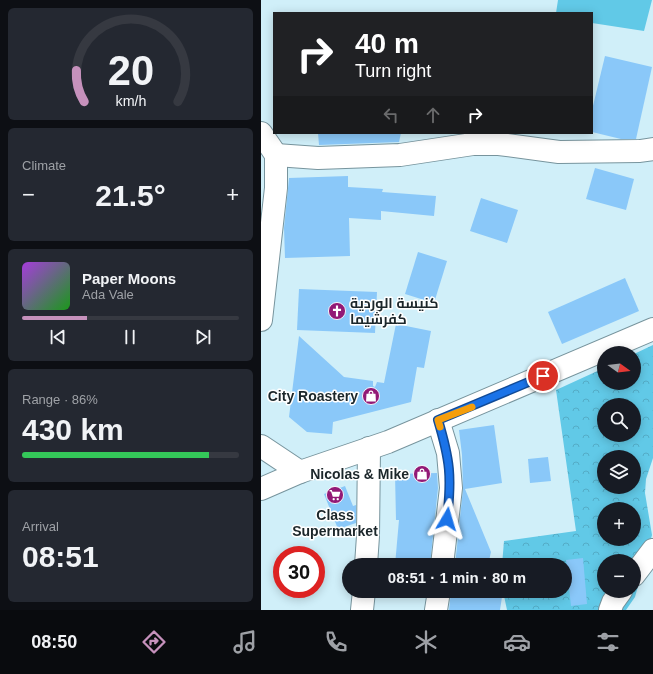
<!DOCTYPE html>
<html lang="en">
<head>
<meta charset="utf-8">
<style>
	body { margin:0; font-family:Arial,Cairo,sans-serif; background:#242831; color:#f1f3f6; height:100vh; display:flex; flex-direction:column; font-size:15px; white-space:nowrap }
	* { box-sizing:border-box; margin:0 }
	p { font-size:13px; color:#9ea1a6 }
	.icon { flex:none; width:22px; height:22px; fill:none; stroke:currentColor; stroke-width:2; stroke-linecap:round; stroke-linejoin:round }
	.map { position:relative; flex:1; overflow:hidden }
	.side { display:flex; flex-direction:column; gap:8px; padding:8px; background:#0d0f14; width:261px }
	.side>* { flex:none }
	.banner { position:absolute; left:12px; top:12px; width:320px; height:122px; border-radius:0px; box-shadow:0 2px 10px #0003; background:#202124; color:#fff; overflow:hidden }
	.needle { width:26px; rotate:105deg }
	.buttons { position:absolute; left:336px; top:346px; display:grid; gap:8px }
	.buttons a { display:grid; place-items:center; width:44px; height:44px; border-radius:50%; background:#171b24; box-shadow:0 2px 10px #0003; font-size:20px }
	.speed { position:absolute; left:12px; top:546px; display:flex; gap:8px; font-size:20px; font-weight:700; text-align:center }
	.speed>* { display:grid; place-content:center; width:52px; height:52px; border-radius:50%; background:#171b24; box-shadow:0 2px 10px #0003; line-height:1 }
	.speed .limit { border:6px solid #d22; background:#fff; color:#111 }
	.pin { position:absolute; display:grid; place-items:center; width:34px; height:34px; color:#fff; margin:-17px; border:2px solid #fff; border-radius:50%; box-shadow:0 1px 4px #0007 }
	.me { position:absolute; width:44px; margin:-22px; rotate:7deg; stroke-linejoin:round; filter:drop-shadow(0 0 3px #0008) }
	.turn { display:flex; align-items:center; gap:14px; height:84px; padding:0 16px; font-size:18px }
	.turn .icon { width:52px; height:52px; stroke-width:2.5 }
	.turn b { display:block; font-size:28px; line-height:34px }
	.lanes { display:flex; align-items:center; height:38px; padding:0 16px; background:#0003; justify-content:center; gap:20px; direction:ltr }
	.lanes .off { opacity:.35 }
	.big { font-size:30px; font-weight:600; line-height:1.1 }
	.side .widget { flex:1; display:flex; flex-direction:column; justify-content:center; gap:6px; min-width:0; padding:0 14px; border-radius:6px; background:#242831 }
	.side .dial { align-items:center; gap:0 }
	.dial svg { height:104px; overflow:visible; fill:none; stroke:#363941; stroke-width:7; stroke-linecap:round; text-anchor:middle }
	.dial text { fill:#f1f3f6; stroke:none }
	.song { display:flex; align-items:center; gap:12px }
	.cover { width:48px; height:48px; border-radius:6px; background:linear-gradient(135deg,hsl(280 70% 55%),hsl(120 70% 35%)) }
	.played { height:4px; border-radius:2px; background:linear-gradient(90deg,#c691bc 30%,#363941 30%) }
	.keys { display:flex; justify-content:space-around; direction:ltr }
	.heat { display:flex; justify-content:space-between; align-items:center; font-size:22px; direction:ltr }
	.charge { height:6px; border-radius:3px; background:linear-gradient(90deg,#34c759 86%,#363941 0) }
	.trip { position:absolute; left:81px; top:558px; width:230px; height:40px; border-radius:20px; background:#171b24; box-shadow:0 2px 10px #0003; font-weight:600; line-height:40px; text-align:center }
	.tab-bar { display:flex; height:64px; justify-content:space-around; align-items:center; background:#090b0e; color:#9ea1a6 }
	.tab-bar .icon { width:28px; height:28px }
	.tab-bar .active { color:#c691bc }
	.tab-bar b { font-size:18px; color:#f1f3f6 }
	main { display:flex; flex:1; min-height:0 }
	.map>svg:first-child { display:block }
</style>
</head>
<body>
<main>
<section class="side">
<div class="widget dial"><svg viewBox="0 0 100 80">
<path d="M14 69A42 42 0 1 1 86 69"/>
<path d="M14 69A42 42 0 0 1 8 45" stroke="#c691bc"/>
<text x="50" y="56" font-size="32" font-weight="700">20</text>
<text x="50" y="72" font-size="11">km/h</text>
</svg></div>
<div class="widget"><p>Climate</p>
<div class="heat"><a>−</a><b class="big">21.5°</b><a>+</a></div>
</div>
<div class="widget">
<div class="song"><i class="cover"></i><div><b>Paper Moons</b><p>Ada Vale</p></div></div>
<div class="played"></div>
<div class="keys"><svg class="icon" aria-label="previous" viewBox="0 0 24 24"><path d="M18 5L8 12l10 7zM5 5v14"/></svg><svg class="icon" aria-label="pause" viewBox="0 0 24 24"><path d="M8 5v14M16 5v14"/></svg><svg class="icon" aria-label="next" viewBox="0 0 24 24"><path d="M6 5l10 7-10 7zM19 5v14"/></svg></div>
</div>
<div class="widget"><p>Range · 86%</p><b class="big">430 km</b><div class="charge"></div></div>
<div class="widget"><p>Arrival</p><b class="big">08:51</b></div>
</section>
<div class="map">
<svg width="392" height="610" viewBox="0 0 392 610">
	<defs>
		<pattern id="forest-crowns" width="20" height="18" patternUnits="userSpaceOnUse"><rect width="20" height="18" fill="#61c9e7"/><path d="M2 6a3 3 0 1 1 6 0M12 15a3 3 0 1 1 6 0" fill="none" stroke="#54acc6"/></pattern>
	</defs>
	<rect width="100%" height="100%" fill="#d0eff9"/>
	<!-- forest -->
	<path fill="url(#forest-crowns)" fill-rule="evenodd" d="M392,345V458L385,479L384,493L391,535L374,597L365,610H246L242,591H304V565H241L243,541L315,531L295,390L343,368V383H373V354ZM343,405H373V435H343ZM343,457H373V487H343ZM343,509H373V539H343ZM343,561H373V591H343Z"/>
	<!-- pitch -->
	<polygon fill="#61c9e7" points="297,0 391,0 383,31 331,23 331,13 295,13"/>
	<!-- building -->
	<g fill="#8ac8f9">
		<polygon points="344,56 391,67 375,139 360,139 331,132 331,110"/>
		<polygon points="57,133 140,133 138,142 58,145"/>
		<polygon points="334,168 373,179 365,210 325,199"/>
		<polygon points="87,176 87,187 122,189 121,192 175,196 173,216 120,211 120,220 88,218 89,256 24,258 23,228 28,178"/>
		<polygon points="220,198 257,210 246,243 209,231"/>
		<polygon points="157,252 186,261 173,303 144,294"/>
		<polygon points="364,278 378,311 301,344 287,312"/>
		<polygon points="38,289 116,292 114,333 36,330"/>
		<polygon points="135,324 170,331 163,368 156,367 150,402 72,422 71,434 46,432 28,417 38,336 83,377 112,381 112,386 114,387 116,382 123,383"/>
		<polygon points="233,425 241,483 204,489 230,552 227,565 194,565 202,489 201,455 198,430"/>
		<polygon points="287,457 290,481 269,483 267,459"/>
		<polygon points="176,473 177,488 169,565 134,565 138,520 135,520 134,474"/>
		<polygon points="84,486 92,506 95,505 95,523 77,529 63,494"/>
		<polygon points="322,558 326,604 310,606 305,560"/>
		<polygon points="132,591 165,591 164,597 131,594"/>
		<polygon points="190,591 223,591 223,593 241,597 239,610 188,610"/>
	</g>
	<g fill="none" stroke-linecap="round" stroke-linejoin="round">
		<!-- minor casing -->
		<g stroke="#77949d" stroke-width="24">
			<g id="minor">
				<polyline points="0,133 15,155 15,188 0,320"/>
				<polyline points="15,155 57,158 139,155 212,144 238,144 298,152 379,151 392,149"/>
				<polyline points="177,420 187,453 190,488 181,565"/>
				<polyline points="0,446 39,472"/>
				<polyline points="0,489 39,472 127,442 392,329"/>
				<polyline points="105,565 107,536 108,448"/>
				<polyline points="373,575 392,550"/>
				<polyline points="101,610 103,591"/>
				<polyline points="175,610 178,591"/>
				<polyline points="349,610 352,602 360,591"/>
			</g>
		</g>
		<!-- minor -->
		<use href="#minor" stroke="#fff" stroke-width="22"/>
	</g>
	<g fill="none" stroke-linecap="round" stroke-linejoin="round">
		<!-- route casing -->
		<g stroke="#114b97" stroke-width="10">
			<path id="route" d="M186,519C191,477 189,460 177,420L282,376"/>
		</g>
		<!-- route -->
		<use href="#route" stroke="#1a73e8" stroke-width="7"/>
		<!-- slow -->
		<polyline stroke="#f59e0b" stroke-width="7" points="179,427 177,420 211,407"/>
	</g>
	<!-- icons -->
	<defs>
		<g id="church-disc" transform="scale(0.9)"><circle r="9.5" fill="#921976" stroke="#fff"/><path d="M-1.2-6h2.4v3.5h3.3v2.4h-3.3V6h-2.4V-.1h-3.3v-2.4h3.3Z" fill="#fff"/></g>
		<g id="shop-disc" transform="scale(0.9)"><circle r="9.5" fill="#921976" stroke="#fff"/><path d="M-5-2.5h2.3a2.7 3.5 0 0 1 5.4 0H5L5.5 6h-11ZM-1.5-2.5h3a1.5 2.3 0 0 0-3 0Z" fill="#fff"/></g>
		<g id="supermarket-disc" transform="scale(0.9)"><circle r="9.5" fill="#921976" stroke="#fff"/><path d="M-6-5.5h2.5l.6 2H6L4.5 2H-2.5L-4.4-4H-6ZM-1.5 3.2a1.3 1.3 0 1 0 .1 0ZM3 3.2a1.3 1.3 0 1 0 .1 0Z" fill="#fff"/></g>
	</defs>
	<g fill-rule="evenodd">
		<use href="#church-disc" x="76" y="311"/>
		<use href="#shop-disc" x="110" y="396"/>
		<use href="#shop-disc" x="161" y="474"/>
		<use href="#supermarket-disc" x="74" y="495"/>
	</g>
	<g text-anchor="middle" dominant-baseline="central" stroke-width="3" stroke-linejoin="round" paint-order="stroke">
		<!-- poi labels -->
		<g font-size="14" font-weight="bold" fill="#1b262a" stroke="#fff" text-anchor="end">
			<text x="89" y="303" text-anchor="start">كنيسة الوردية<tspan x="89" dy="16">كفرشيما</tspan></text>
			<text x="97" y="396">City Roastery</text>
			<text x="148" y="474">Nicolas &amp; Mike</text>
			<text x="74" y="515" text-anchor="middle">Class<tspan x="74" dy="16">Supermarket</tspan></text>
		</g>
	</g>
</svg>
<div class="buttons">
<a><svg class="needle" viewBox="-14 -14 28 28"><path d="M0-13l5 13h-10z" fill="#e53935"/><path d="M0 13l5-13h-10z" fill="#9ea1a6"/></svg></a>
<a><svg class="icon" aria-label="search" viewBox="0 0 24 24"><circle cx="10" cy="10" r="6"/><path d="M15 15l6 6"/></svg></a>
<a><svg class="icon" aria-label="layers" viewBox="0 0 24 24"><path d="M12 4l9 5-9 5-9-5zM3 14l9 5 9-5"/></svg></a>
<a>+</a>
<a>−</a>
</div>
<div class="speed"><div class="limit">30</div></div>
<div class="pin" style="left:282px;top:376px;background:#d93025"><svg class="icon" aria-label="arrive" viewBox="0 0 24 24"><path d="M6 21V4h12l-3 4 3 4H6"/></svg></div>
<svg class="me" style="left:186px;top:519px" viewBox="-20 -20 40 40"><path d="M0-17L14 15 0 8-14 15z" fill="#1a73e8" stroke="#fff" stroke-width="4"/></svg>
<div class="trip">08:51 · 1 min · 80 m</div>
<div class="banner">
<div class="turn"><svg class="icon" aria-label="right" viewBox="0 0 24 24"><path d="M7 20v-9h11M14 6l5 5-5 5"/></svg><div><b>40 m</b>Turn right</div></div>
<div class="lanes"><svg class="icon off" aria-label="left" viewBox="0 0 24 24"><path d="M17 20v-9H6M10 6l-5 5 5 5"/></svg><svg class="icon off" aria-label="ahead" viewBox="0 0 24 24"><path d="M12 20V5M6 11l6-6 6 6"/></svg><svg class="icon" aria-label="right" viewBox="0 0 24 24"><path d="M7 20v-9h11M14 6l5 5-5 5"/></svg></div>
</div>
</div>
</main>
<nav class="tab-bar">
<b>08:50</b>
<svg class="icon active" aria-label="directions" viewBox="0 0 24 24"><path d="M12 3l9 9-9 9-9-9zM9 14v-3h6M13 9l2 2-2 2"/></svg>
<svg class="icon" aria-label="music" viewBox="0 0 24 24"><path d="M9 18V5l10-2v13"/><circle cx="6" cy="18" r="3"/><circle cx="16" cy="16" r="3"/></svg>
<svg class="icon" aria-label="phone" viewBox="0 0 24 24"><path d="M5 4h4l2 5-3 2q2 4 5 5l2-3 5 2v4C11 20 4 13 5 4z"/></svg>
<svg class="icon" aria-label="climate" viewBox="0 0 24 24"><path d="M12 3v18M4 7l16 10M4 17L20 7"/></svg>
<svg class="icon" aria-label="car" viewBox="0 0 24 24"><path d="M5 17H2v-5l4-1 3-4h7l3 4 3 1v5h-3M9 17h6M6 11h13"/><circle cx="7" cy="17" r="2"/><circle cx="17" cy="17" r="2"/></svg>
<svg class="icon" aria-label="filters" viewBox="0 0 24 24"><path d="M4 7h16M4 17h16"/><circle cx="9" cy="7" r="2"/><circle cx="15" cy="17" r="2"/></svg>
</nav>
</body>
</html>
